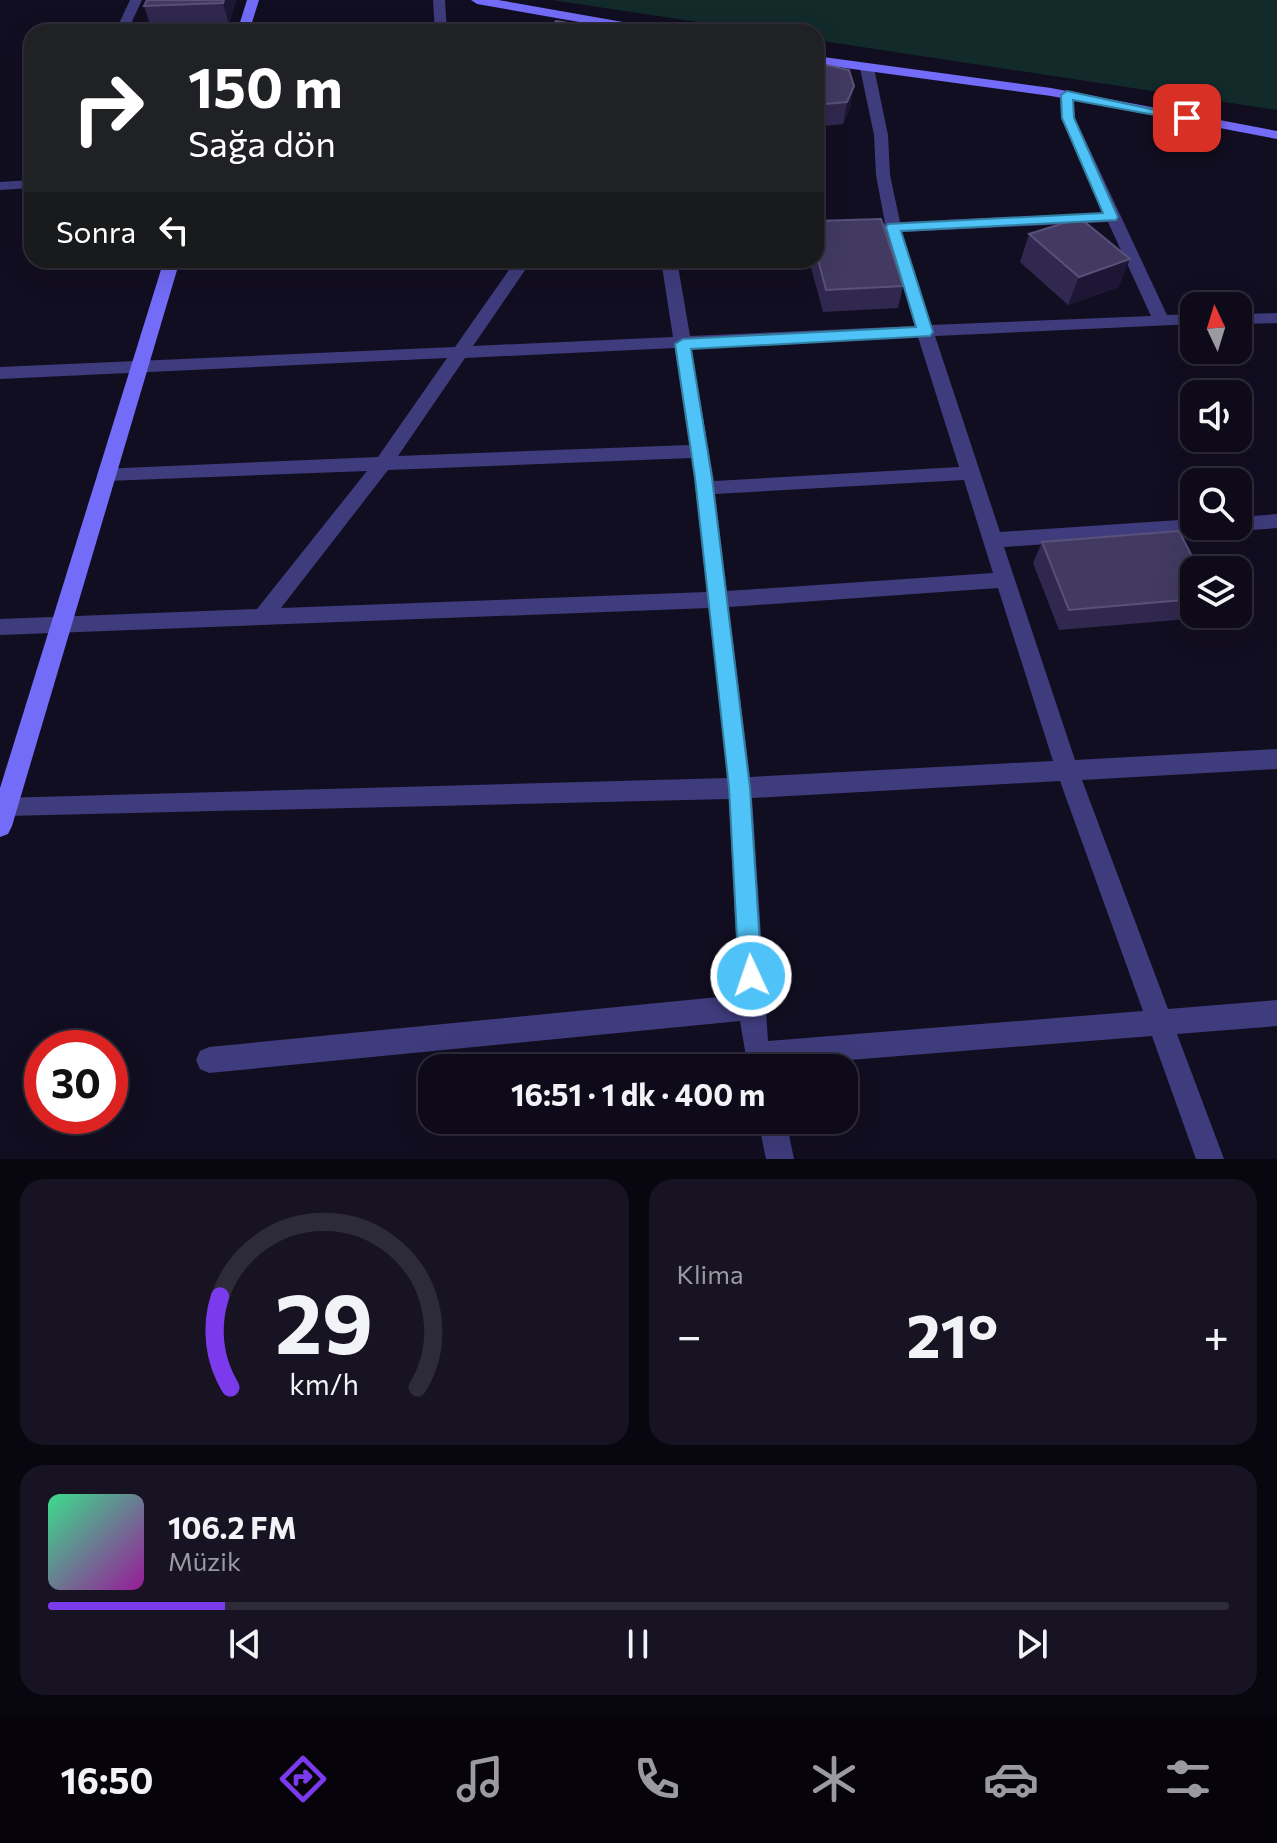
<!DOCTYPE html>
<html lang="tr">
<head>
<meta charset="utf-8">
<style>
	body { margin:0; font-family:Commissioner,sans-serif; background:#171322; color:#f1f3f6; height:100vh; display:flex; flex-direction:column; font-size:30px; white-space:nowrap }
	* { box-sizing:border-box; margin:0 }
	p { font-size:26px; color:#9b9aa2 }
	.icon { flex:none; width:44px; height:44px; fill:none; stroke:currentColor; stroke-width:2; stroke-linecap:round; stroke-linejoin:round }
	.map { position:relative; height:1159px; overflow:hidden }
	.panel { display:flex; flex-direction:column; gap:20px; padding:20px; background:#08060e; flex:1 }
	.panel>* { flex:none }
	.top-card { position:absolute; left:24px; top:24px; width:800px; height:244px; border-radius:24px; box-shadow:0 8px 32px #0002,0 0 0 2px #2e2b38; background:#202124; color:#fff; overflow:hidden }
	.needle { width:52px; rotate:356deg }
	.fabs { position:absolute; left:1180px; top:292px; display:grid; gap:16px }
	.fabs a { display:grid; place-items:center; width:72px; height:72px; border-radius:16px; background:#0e0a19; box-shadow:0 8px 32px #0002,0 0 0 2px #2e2b38; font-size:40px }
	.speed { position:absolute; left:24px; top:1030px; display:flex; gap:16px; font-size:40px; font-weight:700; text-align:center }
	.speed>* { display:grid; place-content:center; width:104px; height:104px; border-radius:50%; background:#0e0a19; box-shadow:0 8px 32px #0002,0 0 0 2px #2e2b38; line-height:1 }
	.speed .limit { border:12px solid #d22; background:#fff; color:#111 }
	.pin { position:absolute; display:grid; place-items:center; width:68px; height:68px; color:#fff; margin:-34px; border-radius:16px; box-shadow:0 4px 12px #0006 }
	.me { position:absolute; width:88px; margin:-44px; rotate:357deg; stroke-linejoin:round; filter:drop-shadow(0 0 6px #0008) }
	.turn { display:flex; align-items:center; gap:28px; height:168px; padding:0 32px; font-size:36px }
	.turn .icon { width:104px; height:104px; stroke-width:2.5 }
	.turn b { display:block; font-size:56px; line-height:68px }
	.then { display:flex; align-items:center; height:76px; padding:0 32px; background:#0003; gap:16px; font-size:30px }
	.big { font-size:60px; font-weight:700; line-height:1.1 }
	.panel .tile { flex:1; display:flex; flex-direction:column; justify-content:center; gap:12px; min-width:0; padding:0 28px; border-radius:24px; background:#171322 }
	.panel .dial { align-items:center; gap:0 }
	.dial svg { height:208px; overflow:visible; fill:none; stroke:#2e2b38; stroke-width:7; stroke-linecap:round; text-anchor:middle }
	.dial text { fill:#f1f3f6; stroke:none }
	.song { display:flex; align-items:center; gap:24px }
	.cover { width:96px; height:96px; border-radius:12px; background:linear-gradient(135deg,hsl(150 70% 55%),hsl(300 70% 35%)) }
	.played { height:8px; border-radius:4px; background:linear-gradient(90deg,#7c3aed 15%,#2e2b38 15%) }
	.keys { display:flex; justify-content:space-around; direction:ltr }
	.heat { display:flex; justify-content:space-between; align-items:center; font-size:44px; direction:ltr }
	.panel .tiles { flex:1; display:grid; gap:20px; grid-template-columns:1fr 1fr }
	.tile:last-child { grid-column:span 2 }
	.trip { position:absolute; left:418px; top:1054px; width:440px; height:80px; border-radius:24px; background:#0e0a19; box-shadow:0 8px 32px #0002,0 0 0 2px #2e2b38; font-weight:700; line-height:80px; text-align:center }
	.tabs { display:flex; height:128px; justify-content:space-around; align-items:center; background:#06040a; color:#9b9aa2 }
	.tabs .icon { width:56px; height:56px }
	.tabs .active { color:#7c3aed }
	.tabs b { font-size:36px; color:#f1f3f6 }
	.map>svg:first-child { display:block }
</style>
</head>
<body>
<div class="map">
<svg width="1277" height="1159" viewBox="0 0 1277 1159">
	<rect width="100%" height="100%" fill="#120e21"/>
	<!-- green -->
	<polygon fill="#122a2a" points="552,0 1277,0 1277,110 816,40 816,32 763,32"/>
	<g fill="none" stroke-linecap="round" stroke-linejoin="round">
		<!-- street -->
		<g fill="#3f3c7d" fill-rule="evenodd">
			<polygon points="130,0 142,0 127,32 115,32"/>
			<polygon points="433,0 445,0 447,32 435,32"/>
			<path d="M867,64L874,68L888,135L890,175L900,222L1104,213L1061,118L1060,95L1072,92L1075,118L1167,315L1194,314V324L935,336L1000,532L1194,519V526H1211L1208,531L1201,533L1004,547L1075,760L1277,749V769L1082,780L1168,1009L1277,1000V1026L1177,1034L1224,1159H1196L1152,1036L748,1068L740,1021L209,1073L200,1069L196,1060L200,1051L209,1047L739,995L729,799L6,816L0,814V798L728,778L709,608L0,635V619L257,609L367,471L107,481L100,479L98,474L100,469L378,457L447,358L0,379V367L455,347L516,260H532L473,346L673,337L661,260H677L690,336L915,326L887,232L875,231L872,228L885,223L876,175L874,135L860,68ZM1108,222L1151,316L931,325L902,232ZM918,337L959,467L714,481L691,347ZM675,348L690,445L398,456L465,358ZM692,458L707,592L281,608L388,470ZM964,480L993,573L727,591L715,494ZM998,588L1053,761L750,777L729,607ZM1060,781L1143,1011L768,1041L752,798Z"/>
			<polygon points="32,180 32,188 0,190 0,182"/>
			<polygon points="1277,313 1277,323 1238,324 1238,314"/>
			<polygon points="1277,514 1277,528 1238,531 1229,526 1238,526 1238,517"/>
			<polygon points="758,1120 786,1120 794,1159 766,1159"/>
		</g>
		<!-- secondary -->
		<g fill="#736cf8" fill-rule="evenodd">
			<polygon points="247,0 259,0 249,32 237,32"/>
			<polygon points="471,0 498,0 657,28 663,32 636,32 477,4"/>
			<polygon points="816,56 1051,88 1277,131 1277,139 1051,96 816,64"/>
			<polygon points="164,260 180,260 12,826 8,834 0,837 0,788"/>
		</g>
	</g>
	<!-- wall -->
	<g fill="#30284e">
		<polygon points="236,0 229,24 151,27 144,6"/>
		<polygon points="816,63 854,86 850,108 843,124 816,127"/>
		<polygon points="816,221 903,286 898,308 823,312 809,260 816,260"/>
		<polygon points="1029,234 1119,287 1068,305 1020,262"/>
		<polygon points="1042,542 1194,599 1194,614 1203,614 1200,618 1059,630 1033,563"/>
	</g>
	<!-- shaded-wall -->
	<g fill="#1d1634">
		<polygon points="224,0 236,0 229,24 223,3"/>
		<polygon points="854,86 850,108 843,124 847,102"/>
		<polygon points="1130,259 1119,287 1068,305 1079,277"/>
	</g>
	<!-- building -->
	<g fill="#423a61" stroke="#595179" stroke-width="2">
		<polygon points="147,0 224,0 223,3 144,6"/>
		<polygon points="556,21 624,32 547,32"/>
		<polygon points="816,63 849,70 854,86 847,102 816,105"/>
		<polygon points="1080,218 1130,259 1079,277 1029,234"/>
		<polygon points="881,219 903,286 826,290 816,252 816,221"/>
		<polygon points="1179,531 1199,570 1194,570 1194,599 1069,610 1042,542"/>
	</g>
	<!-- route -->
	<polygon fill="#4fc3f7" stroke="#337fa1" stroke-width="2" points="1067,91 1193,118 1187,121 1073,100 1074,118 1118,217 1116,220 901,231 933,332 930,336 691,349 712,478 750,788 762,976 759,984 751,988 742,984 739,976 729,788 695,478 675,344 683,339 916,327 886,227 888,224 1103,213 1062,118 1061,95"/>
</svg>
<div class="fabs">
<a><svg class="needle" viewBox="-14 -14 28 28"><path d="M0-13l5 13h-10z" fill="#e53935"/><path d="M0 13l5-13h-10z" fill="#9b9aa2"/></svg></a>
<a><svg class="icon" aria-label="sound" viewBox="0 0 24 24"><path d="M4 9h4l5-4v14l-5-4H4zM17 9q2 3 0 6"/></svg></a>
<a><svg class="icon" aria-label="search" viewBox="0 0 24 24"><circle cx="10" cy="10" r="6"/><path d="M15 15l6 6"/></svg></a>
<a><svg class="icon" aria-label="layers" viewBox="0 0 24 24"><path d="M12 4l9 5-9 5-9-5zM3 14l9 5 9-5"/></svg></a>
</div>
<div class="speed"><div class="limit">30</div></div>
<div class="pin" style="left:1187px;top:118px;background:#d93025"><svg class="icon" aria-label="arrive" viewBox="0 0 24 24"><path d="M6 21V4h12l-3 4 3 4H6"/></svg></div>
<svg class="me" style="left:751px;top:976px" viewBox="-20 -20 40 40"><circle r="17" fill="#4fc3f7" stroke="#fff" stroke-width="3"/><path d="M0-11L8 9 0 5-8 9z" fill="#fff"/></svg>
<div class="trip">16:51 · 1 dk · 400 m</div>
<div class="top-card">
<div class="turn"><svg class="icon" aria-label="right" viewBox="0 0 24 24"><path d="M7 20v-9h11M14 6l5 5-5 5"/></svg><div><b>150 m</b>Sağa dön</div></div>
<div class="then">Sonra<svg class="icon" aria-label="left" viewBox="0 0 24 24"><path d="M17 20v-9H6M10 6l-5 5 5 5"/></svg></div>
</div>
</div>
<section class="panel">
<div class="tiles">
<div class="tile dial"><svg viewBox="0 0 100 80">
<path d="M14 69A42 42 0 1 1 86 69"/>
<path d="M14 69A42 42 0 0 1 10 34" stroke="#7c3aed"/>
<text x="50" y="56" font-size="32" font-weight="700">29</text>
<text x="50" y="72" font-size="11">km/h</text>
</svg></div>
<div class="tile"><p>Klima</p>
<div class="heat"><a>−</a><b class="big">21°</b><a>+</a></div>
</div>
<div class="tile">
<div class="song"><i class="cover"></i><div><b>106.2 FM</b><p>Müzik</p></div></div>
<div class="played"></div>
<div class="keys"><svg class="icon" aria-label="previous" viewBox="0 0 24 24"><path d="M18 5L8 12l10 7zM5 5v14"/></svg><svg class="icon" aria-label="pause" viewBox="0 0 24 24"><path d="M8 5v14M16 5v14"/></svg><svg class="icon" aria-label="next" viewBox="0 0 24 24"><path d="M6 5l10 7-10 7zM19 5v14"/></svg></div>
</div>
</div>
</section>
<nav class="tabs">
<b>16:50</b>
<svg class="icon active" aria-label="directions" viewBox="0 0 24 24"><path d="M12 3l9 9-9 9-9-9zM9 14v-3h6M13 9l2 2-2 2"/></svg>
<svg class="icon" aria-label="music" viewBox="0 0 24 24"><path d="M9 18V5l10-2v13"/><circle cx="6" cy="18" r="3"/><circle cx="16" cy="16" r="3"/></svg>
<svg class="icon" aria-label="phone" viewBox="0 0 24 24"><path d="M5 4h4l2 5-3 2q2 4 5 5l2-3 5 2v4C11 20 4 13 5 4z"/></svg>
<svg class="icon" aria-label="climate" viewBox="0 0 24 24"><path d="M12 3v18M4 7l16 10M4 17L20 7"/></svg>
<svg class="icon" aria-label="car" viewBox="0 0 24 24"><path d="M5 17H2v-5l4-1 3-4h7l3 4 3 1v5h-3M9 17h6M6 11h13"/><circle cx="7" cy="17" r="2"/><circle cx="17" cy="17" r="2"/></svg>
<svg class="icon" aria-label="filters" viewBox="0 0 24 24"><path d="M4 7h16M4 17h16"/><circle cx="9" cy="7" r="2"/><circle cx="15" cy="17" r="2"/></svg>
</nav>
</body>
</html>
